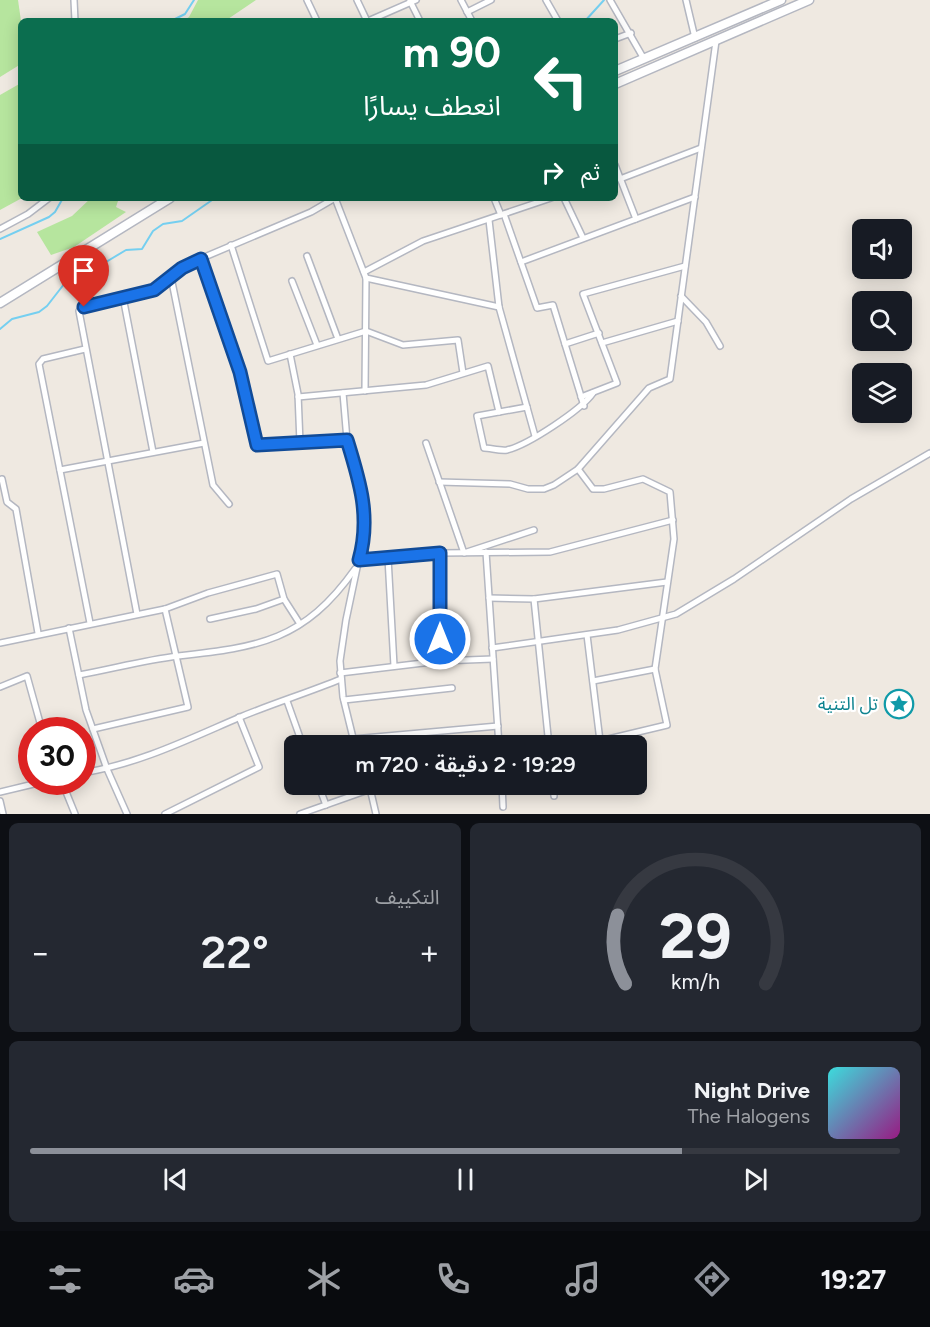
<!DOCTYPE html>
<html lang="ar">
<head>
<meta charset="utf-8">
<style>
	body { margin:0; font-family:Figtree,"Noto Sans Arabic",sans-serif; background:#242831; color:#f1f3f6; direction:rtl; height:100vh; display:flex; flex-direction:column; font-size:22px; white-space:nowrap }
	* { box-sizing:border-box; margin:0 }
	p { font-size:20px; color:#9ea1a6 }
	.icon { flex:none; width:33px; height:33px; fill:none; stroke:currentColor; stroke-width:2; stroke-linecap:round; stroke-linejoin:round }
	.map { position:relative; height:814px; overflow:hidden; direction:ltr }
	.panel { display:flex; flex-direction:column; gap:9px; padding:9px; background:#0d0f14; flex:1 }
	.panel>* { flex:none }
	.hud { position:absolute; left:18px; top:18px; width:600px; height:183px; border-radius:9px; box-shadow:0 3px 15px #0003; direction:rtl; background:#0b6e4f; color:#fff; overflow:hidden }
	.fabs { position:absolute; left:852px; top:219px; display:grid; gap:12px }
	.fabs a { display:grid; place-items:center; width:60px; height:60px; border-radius:9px; background:#171b24; box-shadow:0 3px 15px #0003; font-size:30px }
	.speed { position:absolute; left:18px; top:717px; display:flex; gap:12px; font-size:30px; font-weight:700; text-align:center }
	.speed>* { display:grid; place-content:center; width:78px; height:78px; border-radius:50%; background:#171b24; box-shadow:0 3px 15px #0003; line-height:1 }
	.speed .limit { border:9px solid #d22; background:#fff; color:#111 }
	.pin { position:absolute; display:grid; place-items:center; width:51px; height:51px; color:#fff; margin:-62px -26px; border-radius:50% 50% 50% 0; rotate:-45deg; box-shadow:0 0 6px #0007 }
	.pin .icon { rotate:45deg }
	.me { position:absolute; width:66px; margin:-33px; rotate:0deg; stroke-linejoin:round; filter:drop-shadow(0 0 4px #0008) }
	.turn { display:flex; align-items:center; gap:21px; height:126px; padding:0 18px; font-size:27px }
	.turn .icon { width:78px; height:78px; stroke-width:2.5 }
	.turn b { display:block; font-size:42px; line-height:51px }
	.then { display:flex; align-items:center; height:57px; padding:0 18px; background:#0003; gap:12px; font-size:22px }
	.big { font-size:45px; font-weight:600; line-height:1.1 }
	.panel .card { flex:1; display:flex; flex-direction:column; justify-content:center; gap:9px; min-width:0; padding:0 21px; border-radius:9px; background:#242831 }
	.panel .dial { align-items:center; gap:0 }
	.dial svg { height:156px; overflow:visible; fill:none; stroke:#363941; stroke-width:7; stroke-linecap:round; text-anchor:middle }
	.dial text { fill:#f1f3f6; stroke:none }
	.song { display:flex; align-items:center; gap:18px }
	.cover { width:72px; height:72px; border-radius:9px; background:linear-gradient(135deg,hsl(180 70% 55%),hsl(310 70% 35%)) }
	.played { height:6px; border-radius:3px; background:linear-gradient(90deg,#8c9099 75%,#363941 75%) }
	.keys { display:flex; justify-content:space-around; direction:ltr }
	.heat { display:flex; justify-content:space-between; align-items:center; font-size:33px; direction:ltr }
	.panel .tiles { flex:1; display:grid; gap:9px; grid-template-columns:1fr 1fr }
	.card:last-child { grid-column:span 2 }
	.trip { position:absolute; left:284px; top:735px; width:363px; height:60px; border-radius:9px; background:#171b24; box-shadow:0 3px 15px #0003; font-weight:600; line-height:60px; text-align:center; direction:rtl }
	.dock { display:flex; height:96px; justify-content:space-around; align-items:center; background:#090b0e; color:#9ea1a6 }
	.dock .icon { width:42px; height:42px }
	.dock .on { color:#8c9099 }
	.dock b { font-size:27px; color:#f1f3f6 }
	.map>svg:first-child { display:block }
</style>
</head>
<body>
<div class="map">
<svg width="930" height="814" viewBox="0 0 930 814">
	<rect width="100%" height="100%" fill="#efe9e1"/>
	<!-- green -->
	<g fill="#b6e59e">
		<polygon points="0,0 18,0 21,21 21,64 0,77"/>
		<polygon points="198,0 256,0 225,21 183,21 189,17"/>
		<polygon points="21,83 22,198 0,210 0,95"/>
		<polygon points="91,198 119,198 116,207 126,212 74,247 51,255 37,232 72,216"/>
	</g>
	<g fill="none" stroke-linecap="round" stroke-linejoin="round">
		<!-- stream -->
		<g stroke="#75cff0" stroke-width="2">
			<polyline points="171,21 185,14 194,0"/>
			<polyline points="585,21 604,0"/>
			<polyline points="230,198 231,198"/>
			<polyline points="0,239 49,217 55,212 63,198"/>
			<polyline points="0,329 12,319 39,312 47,306 68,279 106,262 126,250 142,249 153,231 163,224 182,221 215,198"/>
		</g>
		<!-- minor casing -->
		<g stroke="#b4b7c1" stroke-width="8">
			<g id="minor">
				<polyline points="74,0 75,21"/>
				<polyline points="307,0 317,21"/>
				<polyline points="357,0 367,21"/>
				<polyline points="461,0 472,21"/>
				<polyline points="546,0 558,21"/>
				<polyline points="610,0 644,59"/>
				<polyline points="686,0 695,38"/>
				<polyline points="410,1 420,21"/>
				<polyline points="467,12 491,0"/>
				<polyline points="368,21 416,0"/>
				<polyline points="615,39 631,33"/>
				<polyline points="615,165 636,219"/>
				<polyline points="620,179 701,148"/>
				<polyline points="335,198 366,278 365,391"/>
				<polyline points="494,198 501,215"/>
				<polyline points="564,198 583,238"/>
				<polyline points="504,214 537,308 553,305 584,406"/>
				<polyline points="489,220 499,307 535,436"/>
				<polyline points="0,229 28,214 49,198"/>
				<polyline points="231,245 268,361 366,331 403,345 458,340 463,373"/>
				<polyline points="307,256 338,339"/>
				<polyline points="201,259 241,372 257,445 347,440"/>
				<polyline points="521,262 695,197"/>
				<polyline points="364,272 423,241 551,198"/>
				<polyline points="171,277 213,485 229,504"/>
				<polyline points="366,278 499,307"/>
				<polyline points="292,281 317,345"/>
				<polyline points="681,296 706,322 720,346"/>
				<polyline points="123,297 153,452"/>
				<polyline points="602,343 678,321"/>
				<polyline points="565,344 599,333"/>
				<polyline points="85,349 43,359 39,364 90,623"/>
				<polyline points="290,354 298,394 300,443"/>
				<polyline points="343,393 347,440 360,481 366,525 346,620 340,661 343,697 355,746"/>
				<polyline points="298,397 426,385 488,366 499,412"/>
				<polyline points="581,397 617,383 583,294 685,266"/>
				<path d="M527,407L477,416L484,448C490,448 500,451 507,450C528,445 581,410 593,393"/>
				<polyline points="426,443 464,553 534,530"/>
				<polyline points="578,469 593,489 604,489 643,479 670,492 674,539 655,669 667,725 600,741 587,635"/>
				<polyline points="60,470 204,443"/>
				<polyline points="2,479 7,502 16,509 38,633"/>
				<polyline points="439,482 510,484 528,489 544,489 554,485 578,469 649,388 670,379 716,41"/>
				<polyline points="486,552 499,746"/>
				<polyline points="388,558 394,666"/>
				<polyline points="359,560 440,553 550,552 673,520"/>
				<polyline points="489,598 534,599 549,746"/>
				<polyline points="534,599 667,582"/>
				<polyline points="137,614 79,311 84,307 158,288 188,264 311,212 335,198"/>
				<polyline points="210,619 256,609 284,599"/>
				<polyline points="69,628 86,710 107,769 127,814"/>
				<polyline points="0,643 165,609 208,593 277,574 284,599 300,624"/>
				<polyline points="492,648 618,630 676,614 734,579 851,499 930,453"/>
				<polyline points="440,661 440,553"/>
				<polyline points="340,673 440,661 493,659"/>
				<path d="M79,675C112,669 145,660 178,656C259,647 304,641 355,569"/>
				<polyline points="593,681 655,669"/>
				<polyline points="0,687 27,676 42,730"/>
				<polyline points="344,700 452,688"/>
				<polyline points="287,701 303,746"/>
				<polyline points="93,729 188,707 165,609"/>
				<polyline points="329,746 353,739 498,726"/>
				<path d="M82,773C138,764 187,740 238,718C271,704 307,693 341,679"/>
				<polyline points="62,782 75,814"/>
				<polyline points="318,784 326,805"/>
				<polyline points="369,784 376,814"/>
				<polyline points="502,784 503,807"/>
				<polyline points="553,784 554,796"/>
				<polyline points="0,792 42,782"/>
				<polyline points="0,801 3,814"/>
				<polyline points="165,814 259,767 239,717"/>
				<polyline points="300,814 371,789"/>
			</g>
		</g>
		<!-- secondary casing -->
		<g stroke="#b4b7c1" stroke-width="11">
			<g id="secondary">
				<polyline points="615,71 781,0"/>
				<polyline points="615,84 809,0"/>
				<polyline points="0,303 170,198"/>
			</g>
		</g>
		<!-- minor -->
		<use href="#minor" stroke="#fff" stroke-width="5"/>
		<!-- secondary -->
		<use href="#secondary" stroke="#fff" stroke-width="8"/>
	</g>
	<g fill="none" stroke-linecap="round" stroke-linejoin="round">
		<!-- route casing -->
		<g stroke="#114b97" stroke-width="15">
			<path id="route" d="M84,307L154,290L182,268L201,259L240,372L257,445L347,440C360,482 371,517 359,560L440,553V639"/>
		</g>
		<!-- route -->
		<use href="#route" stroke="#1a73e8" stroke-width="10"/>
	</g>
	<!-- icons -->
	<defs>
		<g id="sight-ring" transform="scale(1.5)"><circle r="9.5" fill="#fff" stroke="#0f9aa8" stroke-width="1.5"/><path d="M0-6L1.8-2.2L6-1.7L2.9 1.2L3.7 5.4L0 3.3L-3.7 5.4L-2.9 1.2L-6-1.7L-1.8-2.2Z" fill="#0f9aa8"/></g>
	</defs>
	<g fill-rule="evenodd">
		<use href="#sight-ring" x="899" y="704"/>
	</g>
	<g text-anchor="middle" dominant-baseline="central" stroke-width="4.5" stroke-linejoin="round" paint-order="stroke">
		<!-- culture labels -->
		<g font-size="18" fill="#0d838f" stroke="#fff" text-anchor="end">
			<text x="878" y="704">تل التنية</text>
		</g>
	</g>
</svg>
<div class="fabs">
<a><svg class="icon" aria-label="sound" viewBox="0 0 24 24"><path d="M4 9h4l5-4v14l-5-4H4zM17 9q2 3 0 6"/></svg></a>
<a><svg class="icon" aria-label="search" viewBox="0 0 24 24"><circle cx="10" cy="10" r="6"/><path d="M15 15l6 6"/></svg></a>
<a><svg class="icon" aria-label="layers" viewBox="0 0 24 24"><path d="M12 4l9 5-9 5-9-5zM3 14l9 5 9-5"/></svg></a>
</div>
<div class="speed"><div class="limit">30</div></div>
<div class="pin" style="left:84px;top:307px;background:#d93025"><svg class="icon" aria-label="arrive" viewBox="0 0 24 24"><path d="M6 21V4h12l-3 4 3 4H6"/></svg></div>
<svg class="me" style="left:440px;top:639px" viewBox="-20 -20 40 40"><circle r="17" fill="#1a73e8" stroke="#fff" stroke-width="3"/><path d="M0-11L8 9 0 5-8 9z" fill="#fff"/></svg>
<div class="trip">19:29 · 2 دقيقة · 720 m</div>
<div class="hud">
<div class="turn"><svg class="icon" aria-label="left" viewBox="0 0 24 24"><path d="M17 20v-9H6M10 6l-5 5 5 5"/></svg><div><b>90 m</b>انعطف يسارًا</div></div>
<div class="then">ثم<svg class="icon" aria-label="right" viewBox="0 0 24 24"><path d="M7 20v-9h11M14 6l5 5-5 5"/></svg></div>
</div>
</div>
<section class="panel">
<div class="tiles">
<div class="card dial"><svg viewBox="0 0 100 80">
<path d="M14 69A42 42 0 1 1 86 69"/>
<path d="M14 69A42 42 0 0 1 10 34" stroke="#8c9099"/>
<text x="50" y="56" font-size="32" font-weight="700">29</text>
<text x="50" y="72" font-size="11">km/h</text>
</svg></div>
<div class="card"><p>التكييف</p>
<div class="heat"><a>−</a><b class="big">22°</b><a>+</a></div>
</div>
<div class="card">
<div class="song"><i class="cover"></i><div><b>Night Drive</b><p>The Halogens</p></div></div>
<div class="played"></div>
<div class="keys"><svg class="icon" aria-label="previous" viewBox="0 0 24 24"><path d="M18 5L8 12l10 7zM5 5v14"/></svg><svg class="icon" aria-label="pause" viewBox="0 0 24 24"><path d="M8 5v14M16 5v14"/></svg><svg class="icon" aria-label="next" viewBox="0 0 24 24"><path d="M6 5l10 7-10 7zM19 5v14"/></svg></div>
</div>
</div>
</section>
<nav class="dock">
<b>19:27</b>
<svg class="icon on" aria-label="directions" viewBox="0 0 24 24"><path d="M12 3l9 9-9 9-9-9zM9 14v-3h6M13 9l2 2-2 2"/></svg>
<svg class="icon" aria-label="music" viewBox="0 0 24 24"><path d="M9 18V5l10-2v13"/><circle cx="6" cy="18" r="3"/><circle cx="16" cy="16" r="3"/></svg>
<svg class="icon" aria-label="phone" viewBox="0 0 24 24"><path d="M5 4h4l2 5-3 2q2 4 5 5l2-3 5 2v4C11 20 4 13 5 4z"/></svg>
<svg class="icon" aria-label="climate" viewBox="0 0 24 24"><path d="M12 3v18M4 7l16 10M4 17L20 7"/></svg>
<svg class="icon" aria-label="car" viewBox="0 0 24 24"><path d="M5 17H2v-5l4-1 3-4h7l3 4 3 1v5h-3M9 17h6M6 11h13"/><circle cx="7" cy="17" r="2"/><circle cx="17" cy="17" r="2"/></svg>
<svg class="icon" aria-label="filters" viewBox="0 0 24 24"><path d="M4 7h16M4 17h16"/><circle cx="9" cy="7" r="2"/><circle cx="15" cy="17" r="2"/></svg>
</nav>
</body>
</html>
